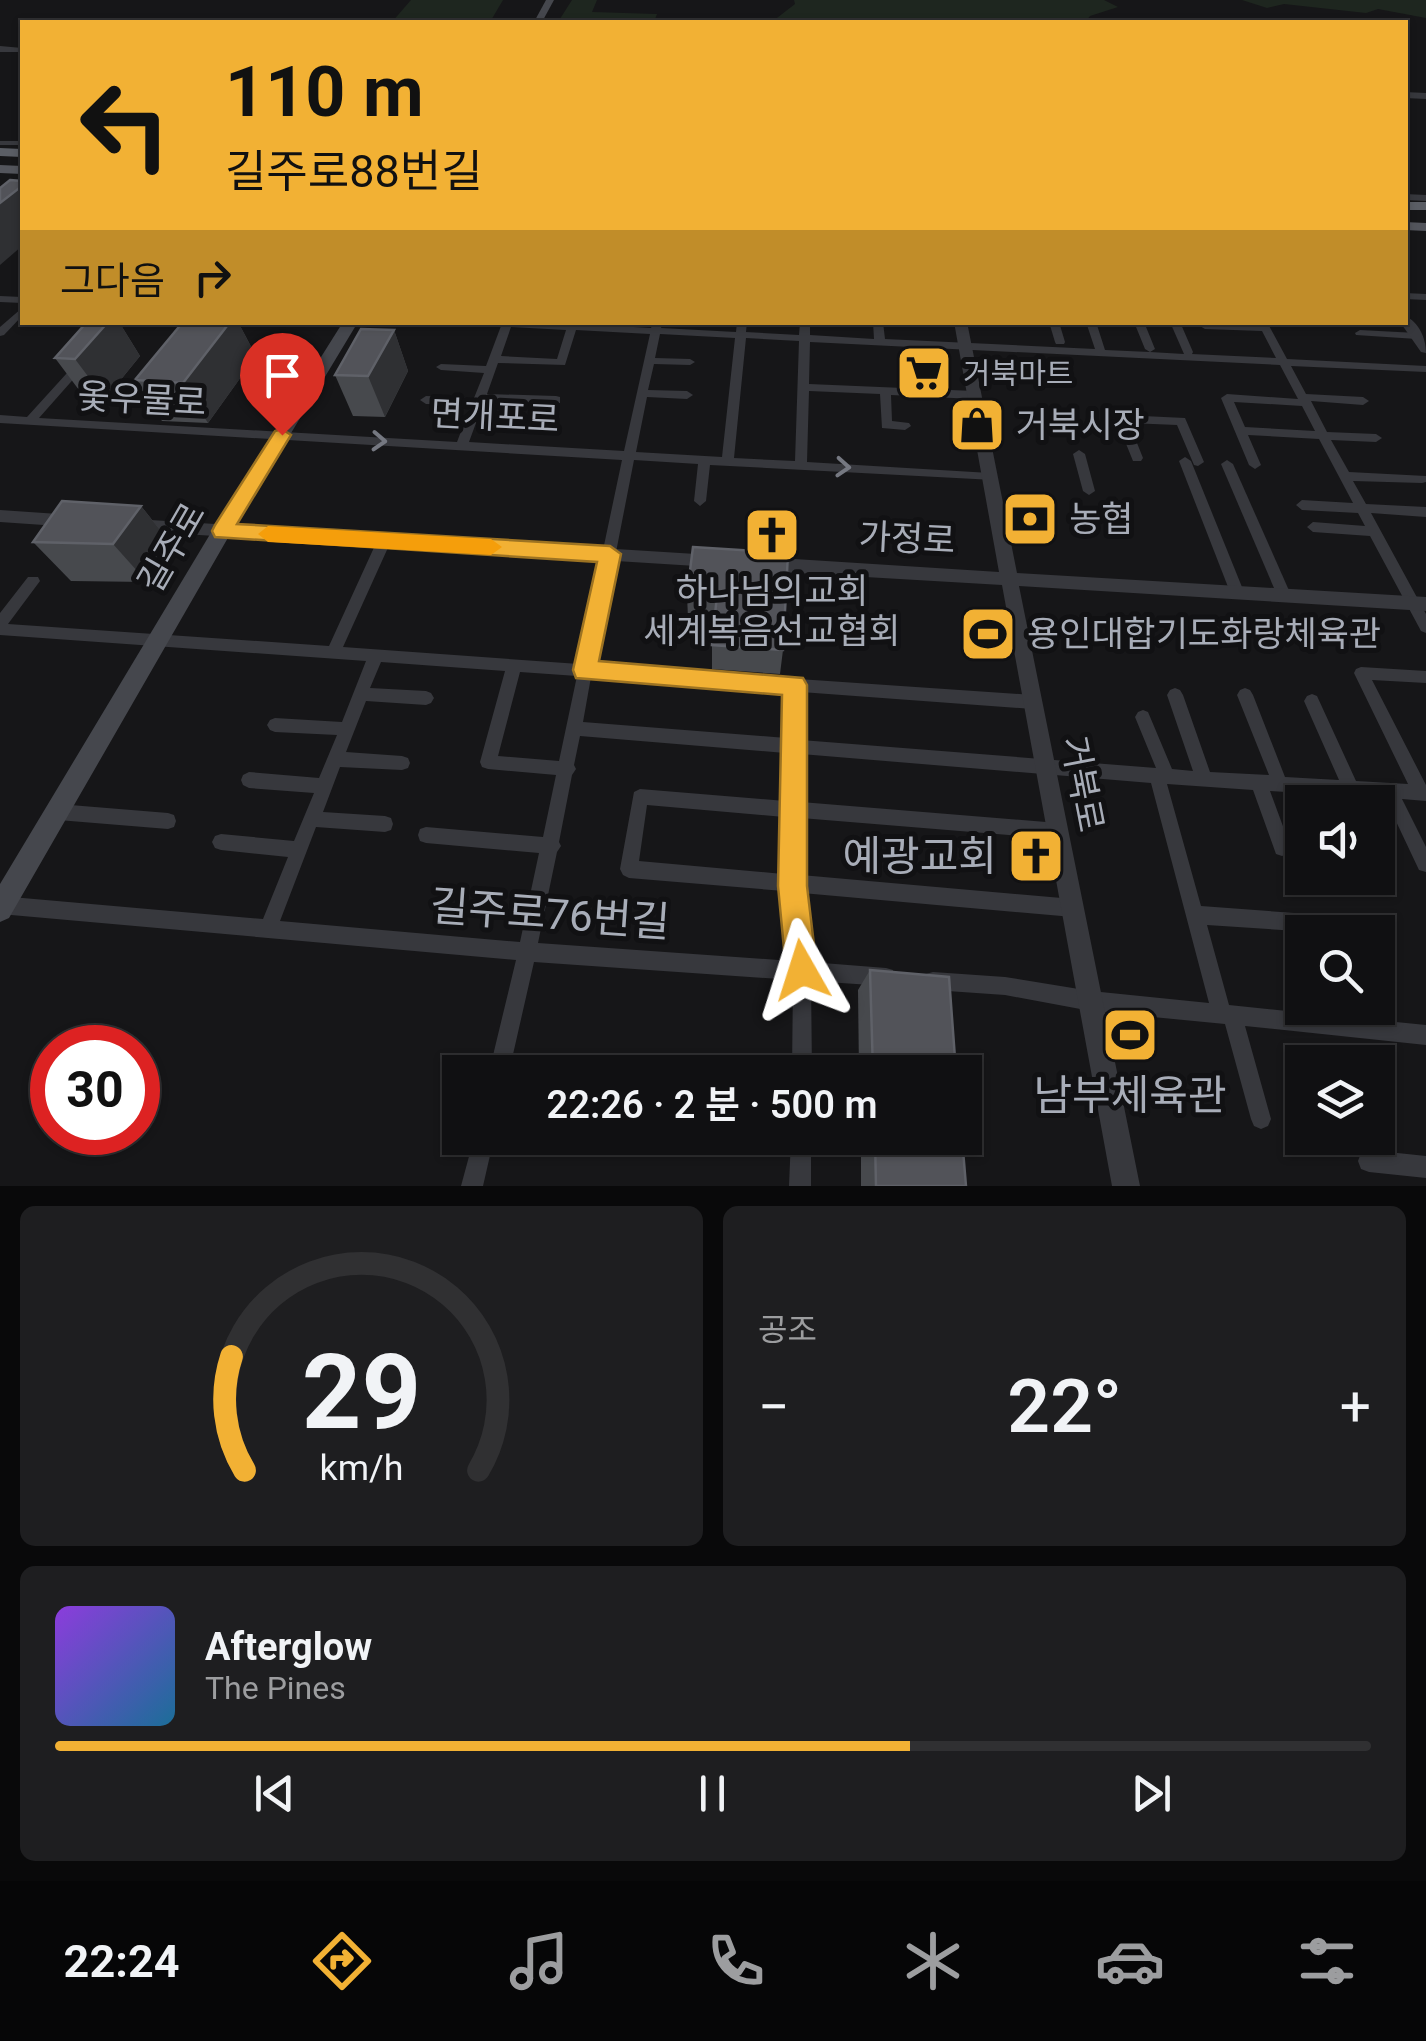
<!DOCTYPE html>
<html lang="ko">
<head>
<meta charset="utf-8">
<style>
	body { margin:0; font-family:Roboto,"Noto Sans KR",sans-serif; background:#1e1e20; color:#f1f3f6; height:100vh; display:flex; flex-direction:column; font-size:38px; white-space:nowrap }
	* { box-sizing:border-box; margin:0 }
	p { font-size:32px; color:#9c9d9f }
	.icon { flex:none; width:55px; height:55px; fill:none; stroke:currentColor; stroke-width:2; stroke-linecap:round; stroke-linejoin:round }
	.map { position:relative; height:1186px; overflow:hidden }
	.drawer { display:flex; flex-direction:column; gap:20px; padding:20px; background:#09090a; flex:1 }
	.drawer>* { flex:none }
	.guide { position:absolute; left:20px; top:20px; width:1388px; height:305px; border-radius:0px; box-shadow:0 2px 8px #0004,0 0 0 2px #303032; background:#f2b134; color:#111; overflow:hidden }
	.fabs { position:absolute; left:1285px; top:785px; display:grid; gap:20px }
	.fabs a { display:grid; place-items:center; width:110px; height:110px; border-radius:0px; background:#101012; box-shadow:0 2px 8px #0004,0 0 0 2px #303032; font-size:50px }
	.speed { position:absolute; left:30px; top:1025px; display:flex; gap:20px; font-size:50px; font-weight:700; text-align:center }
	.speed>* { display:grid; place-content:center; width:130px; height:130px; border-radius:50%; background:#101012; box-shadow:0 2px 8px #0004,0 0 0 2px #303032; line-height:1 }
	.speed .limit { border:15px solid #d22; background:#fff; color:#111 }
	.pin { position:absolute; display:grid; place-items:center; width:85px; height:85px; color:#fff; margin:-102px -42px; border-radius:50% 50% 50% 0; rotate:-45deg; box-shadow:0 0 10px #0007 }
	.pin .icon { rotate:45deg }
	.me { position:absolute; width:110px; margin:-55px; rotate:354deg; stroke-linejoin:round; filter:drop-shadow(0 0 8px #0008) }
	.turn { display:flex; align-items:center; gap:35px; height:210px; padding:0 40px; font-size:45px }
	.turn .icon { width:130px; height:130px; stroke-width:2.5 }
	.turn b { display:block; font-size:70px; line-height:85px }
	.then { display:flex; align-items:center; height:95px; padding:0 40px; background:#0003; gap:20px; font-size:38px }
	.big { font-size:75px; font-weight:600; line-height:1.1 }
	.drawer .tile { flex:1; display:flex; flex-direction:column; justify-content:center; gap:15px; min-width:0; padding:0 35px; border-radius:15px; background:#1e1e20 }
	.drawer .dial { align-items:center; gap:0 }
	.dial svg { height:260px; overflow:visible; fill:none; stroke:#303032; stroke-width:7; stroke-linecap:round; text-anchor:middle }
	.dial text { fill:#f1f3f6; stroke:none }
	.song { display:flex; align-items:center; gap:30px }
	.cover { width:120px; height:120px; border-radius:15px; background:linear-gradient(135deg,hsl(270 70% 55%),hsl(200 70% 35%)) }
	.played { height:10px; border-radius:5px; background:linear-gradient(90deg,#f2b134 65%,#303032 65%) }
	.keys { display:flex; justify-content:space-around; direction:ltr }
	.heat { display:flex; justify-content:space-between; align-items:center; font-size:55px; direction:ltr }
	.drawer .tiles { flex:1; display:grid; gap:20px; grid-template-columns:1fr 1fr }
	.tile:last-child { grid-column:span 2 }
	.trip { position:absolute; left:442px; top:1055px; width:540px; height:100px; border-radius:0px; background:#101012; box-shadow:0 2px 8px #0004,0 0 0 2px #303032; font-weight:600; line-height:100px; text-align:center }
	.tab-bar { display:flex; height:160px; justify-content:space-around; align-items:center; background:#060607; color:#9c9d9f }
	.tab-bar .icon { width:70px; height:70px }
	.tab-bar .active { color:#f2b134 }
	.tab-bar b { font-size:45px; color:#f1f3f6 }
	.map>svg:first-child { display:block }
</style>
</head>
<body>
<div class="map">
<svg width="1426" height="1186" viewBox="0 0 1426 1186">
	<rect width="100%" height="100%" fill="#161618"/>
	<!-- green -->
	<g fill="#1e261f">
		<polygon points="411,0 503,0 490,22 392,22"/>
		<polygon points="572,0 597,0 592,12 657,14 654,22 558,22"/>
		<polygon points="794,0 1104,0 1118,7 1090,16 1085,22 773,21 795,4"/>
		<polygon points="1242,0 1426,0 1426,18 1378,9 1366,13 1284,4 1267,8"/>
	</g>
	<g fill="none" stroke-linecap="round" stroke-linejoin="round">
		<!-- minor -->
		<g fill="#37383d" fill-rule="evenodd">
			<rect x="0" y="141" width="22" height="4"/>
			<polygon points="1405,194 1426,195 1426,201 1405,200"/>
			<polygon points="1405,293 1426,294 1426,300 1405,299"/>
			<polygon points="0,296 22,297 22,303 0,302"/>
			<polygon points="22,308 22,316 4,335 0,336 0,327"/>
			<path d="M471,322H548L651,328L653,323L659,322L662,325L661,328L736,332L737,322H747L746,332L799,335L800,322H810V335L874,339L873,322H883L885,339L1095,349L1086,322H1096L1105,350L1150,352L1145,349L1134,322H1144L1155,349L1150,352L1184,354L1170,322H1180L1193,352L1192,354L1276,358L1262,331L1205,329L1200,326L1205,323L1258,325L1257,322H1267L1287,359L1426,366V372L1291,366L1306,394L1363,397L1369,401L1363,405L1311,401L1327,432L1376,434L1382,438L1376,442L1331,440L1349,472L1426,476V482L1422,483L1353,481L1366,504L1426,507V517L1371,513L1426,614V633L1421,631L1370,536L1313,532L1307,527L1313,522L1365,526L1358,513L1302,510L1296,505L1302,500L1353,503L1319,439L1248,435L1261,465L1255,469L1249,465L1221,398L1227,394L1298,399L1280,365L810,342L809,384L974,391L980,395L974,399L891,395L892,421L909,423L911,426L905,430L882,428L880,394L809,391L807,462L990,473L996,477L994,480L710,465L706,501L700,506L694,501L698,464L634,460L594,665L1033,695L1038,697L1041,702L1038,707L1033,709L801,692V740L1156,768L1135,717L1138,712L1143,710L1148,712L1172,769L1193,771L1167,695L1170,690L1175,688L1180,690L1183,695L1210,772L1269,775L1237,695L1240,690L1245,688L1250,690L1253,695L1285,777L1339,780L1304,701L1307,696L1312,694L1317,696L1356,781L1408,784L1354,673L1356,669L1361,667L1426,671V683L1372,680L1426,785V801L1402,799L1426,847V872L1419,870L1385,798L1270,791L1291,848L1288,854L1282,856L1276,854L1253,790L1167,784L1201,906L1349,917L1355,920L1360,932H1313L1207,925L1229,1005L1376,1020L1371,1008H1378V991L1385,994L1396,1022L1426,1025V1045L1245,1026L1271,1119L1268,1126L1261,1129L1254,1126L1251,1119L1225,1024L1091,1011L1005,995L933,990L926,988L924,981L926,974L933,972L1005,977L1091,991L1209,1003L1151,783L801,754V802L1058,823L1064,825L1066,831L1064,837L1058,839L801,818V875L1073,899L1079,902L1082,908L1079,914L1073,917L802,893L810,962L886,968L893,970L895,977L893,984L886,986L811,981L812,1072H792L793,980L534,962L509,1072H489L516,960L0,914V896L263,919L288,857L221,850L215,848L212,842L215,836L221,834L294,841L314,793L249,788L243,785L241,780L243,775L249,772L319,778L337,735L275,732L270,730L267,725L270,720L275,718L342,722L366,661L0,635V613L28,577H38L40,581L8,624L329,646L377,541L384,536L391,541L343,647L579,664L622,460L0,423V415L27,417L77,362H85V366L39,418L457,442L471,405L426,404L420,400L426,396L474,398L484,373L441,370L436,367L441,364L486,366L501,326L476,325ZM511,327L566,330L557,359L501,356ZM576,330L650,334L624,451L469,442L484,401L560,403V397L556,396L487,394L498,363L565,365ZM660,334L735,338L722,457L636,452L647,397L687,399L693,395L687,391L648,390L654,364L690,365L695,362L690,359L655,358ZM746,338L799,341L795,461L734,458ZM1234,402L1302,406L1315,431L1245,427ZM381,662L505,671L480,762L482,767L488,769L556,775L543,837L426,827L420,829L418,835L420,841L426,843L539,853L520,942L280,921L316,827L385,832L391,830L393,824L391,818L385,816L323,812L340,767L402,770L408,768L410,763L408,758L402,756L346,752L366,701L426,705L431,703L434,698L431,693L426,691L370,688ZM520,672L577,676L559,761L498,756ZM591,677L786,691V738L583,722ZM580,736L785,753V801L640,789L634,792L620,869L623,875L629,878L784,891L792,961L538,943L557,852L561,846L559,842L572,775L576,769L574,765ZM647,805L784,817L783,874L639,861Z"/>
			<polygon points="1049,322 1059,322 1065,342 1064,344 1056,344 1055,342"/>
			<polygon points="1360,330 1417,333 1422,336 1417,339 1356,335 1355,333"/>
			<polygon points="1122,415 1185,418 1204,462 1198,466 1194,465 1177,425 1129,423 1143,458 1141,461 1133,461 1116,419"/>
			<polygon points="1079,450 1085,454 1095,491 1089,495 1083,491 1073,454"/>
			<polygon points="1185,457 1191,461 1244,592 1242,596 1232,596 1230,592 1179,461"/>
			<polygon points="1227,460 1233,464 1291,595 1289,599 1279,599 1277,595 1221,464"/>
			<polygon points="58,804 168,813 174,815 176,821 174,827 168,829 58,820 52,818 50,812 52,806"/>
			<polygon points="474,1138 494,1138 483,1186 461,1186"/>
			<polygon points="791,1138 811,1138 811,1186 789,1186"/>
			<polygon points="1369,1150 1426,1156 1426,1178 1369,1172 1361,1169 1358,1161 1361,1153"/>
		</g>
		<!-- tertiary -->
		<g fill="#37383d" fill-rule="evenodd">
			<polygon points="0,46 22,48 22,52 0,52"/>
			<polygon points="1405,92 1426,93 1426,99 1405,98"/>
			<path d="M1405,316C1419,322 1426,338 1426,353L1421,352L1400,322H1405Z"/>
			<polygon points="954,322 967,322 1017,573 1426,597 1426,611 1019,586 1140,1186 1112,1186 1002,585 763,571 754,564 763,557 999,572"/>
			<polygon points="0,510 73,515 81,521 73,527 0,522"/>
			<polygon points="134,519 712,555 720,561 712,567 134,531 126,525"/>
		</g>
		<!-- secondary -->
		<g fill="#45474d" fill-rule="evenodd">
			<polygon points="546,0 554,0 542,22 534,22"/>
			<polygon points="343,322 358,322 229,536 9,918 0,922 0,884 215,526"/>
		</g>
		<!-- primary -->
		<g fill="#53555c" fill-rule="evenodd">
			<polygon points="0,165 22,166 22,174 0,173"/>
			<polygon points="1405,222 1426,223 1426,231 1405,230"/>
		</g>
		<!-- trunk -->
		<g fill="#5b5e65" fill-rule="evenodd">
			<polygon points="0,148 22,149 22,157 0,156"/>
			<rect x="1405" y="202" width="21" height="8"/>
		</g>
	</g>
	<!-- wall -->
	<g fill="#47494d">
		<polygon points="87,322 119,322 140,356 105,399 85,398 55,358"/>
		<polygon points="183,322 238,322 256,356 208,423 162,421 135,380"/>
		<polygon points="394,330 408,371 385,417 353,416 335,375"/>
		<polygon points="141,506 172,545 147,582 71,581 33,542"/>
		<polygon points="693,547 783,650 780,674 712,669 712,645 714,620 688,619 687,594"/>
		<polygon points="870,970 956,1072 859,1072 858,990"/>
		<polygon points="861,1138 962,1138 966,1186 861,1186"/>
	</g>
	<!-- shaded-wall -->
	<g fill="#2f3033">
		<polygon points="22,186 22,246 0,265 0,203"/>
		<polygon points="108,322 119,322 140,356 105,399 75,359"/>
		<polygon points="230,322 238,322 256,356 208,423 183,383"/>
		<polygon points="394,330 408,371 385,417 368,376"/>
		<polygon points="141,506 172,545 147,582 113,544"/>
	</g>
	<!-- building -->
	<g fill="#525359" stroke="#5f6168" stroke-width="2.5">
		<polygon points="10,180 22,181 22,186 0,203 0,188"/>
		<polygon points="87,322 108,322 75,359 55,358"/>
		<polygon points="183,322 230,322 183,383 135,380"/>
		<polygon points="361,329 394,330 368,376 335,375"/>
		<polygon points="62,501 141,506 113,544 33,542"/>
		<polygon points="693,547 788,553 783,650 712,645 717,595 687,594"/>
		<polygon points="870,970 949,977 956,1072 873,1072"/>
		<polygon points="875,1138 962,1138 966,1186 876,1186"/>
	</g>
	<!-- one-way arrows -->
	<defs><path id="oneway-chevron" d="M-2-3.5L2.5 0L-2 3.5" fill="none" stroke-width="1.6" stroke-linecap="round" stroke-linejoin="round" transform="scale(2.5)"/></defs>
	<g stroke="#757881">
		<use href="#oneway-chevron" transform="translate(379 441) rotate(3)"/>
		<use href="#oneway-chevron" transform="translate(843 467) rotate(4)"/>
	</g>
	<!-- route -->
	<polygon fill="#f2b134" stroke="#9d7322" stroke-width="2.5" points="282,429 291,435 237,524 610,546 621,554 599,661 803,678 807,685 807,886 817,970 813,981 802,985 791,981 786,970 778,886 782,695 576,678 573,670 597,562 215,537 212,531 215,525 275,431"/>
	<!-- slow -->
	<polygon fill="#f59e0b" points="268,526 491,539 502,547 491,555 268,542 258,534"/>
	<!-- icons -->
	<defs>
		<g id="supermarket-square" transform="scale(2.875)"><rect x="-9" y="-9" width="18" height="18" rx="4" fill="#f2b134" stroke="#111113"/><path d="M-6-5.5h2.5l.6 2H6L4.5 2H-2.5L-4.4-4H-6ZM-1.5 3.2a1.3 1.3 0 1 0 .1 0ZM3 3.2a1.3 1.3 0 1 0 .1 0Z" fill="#111"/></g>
		<g id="shop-square" transform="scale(2.875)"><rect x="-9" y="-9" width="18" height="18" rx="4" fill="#f2b134" stroke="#111113"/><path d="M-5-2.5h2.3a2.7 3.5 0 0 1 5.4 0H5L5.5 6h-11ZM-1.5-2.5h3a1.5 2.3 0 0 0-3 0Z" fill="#111"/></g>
		<g id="bank-square" transform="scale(2.875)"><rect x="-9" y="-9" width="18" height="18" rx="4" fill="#f2b134" stroke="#111113"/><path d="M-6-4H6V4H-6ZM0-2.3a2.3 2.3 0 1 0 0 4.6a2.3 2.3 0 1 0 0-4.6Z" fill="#111"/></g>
		<g id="church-square" transform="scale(2.875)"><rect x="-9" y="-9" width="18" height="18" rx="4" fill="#f2b134" stroke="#111113"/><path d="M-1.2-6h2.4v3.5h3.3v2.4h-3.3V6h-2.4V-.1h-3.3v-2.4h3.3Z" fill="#111"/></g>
		<g id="stadium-square" transform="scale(2.875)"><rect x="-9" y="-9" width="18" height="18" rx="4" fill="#f2b134" stroke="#111113"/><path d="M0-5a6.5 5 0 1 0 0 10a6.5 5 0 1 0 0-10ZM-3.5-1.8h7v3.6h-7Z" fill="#111"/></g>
	</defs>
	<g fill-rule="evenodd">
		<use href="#supermarket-square" x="924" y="373"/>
		<use href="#shop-square" x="977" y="425"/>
		<use href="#bank-square" x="1030" y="519"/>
		<use href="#church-square" x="772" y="535"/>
		<use href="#stadium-square" x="988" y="634"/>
		<use href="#church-square" x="1036" y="856"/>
		<use href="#stadium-square" x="1130" y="1035"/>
	</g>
	<g text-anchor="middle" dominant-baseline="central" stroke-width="10" stroke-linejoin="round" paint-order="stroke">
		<!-- far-poi labels -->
		<g font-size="30" fill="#a8adb8" stroke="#111113" text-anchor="start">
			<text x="963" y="373">거북마트</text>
		</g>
		<!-- street labels -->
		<g font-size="35" fill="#a8adb8" stroke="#111113">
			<text transform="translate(142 400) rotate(3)">옻우물로</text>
			<text transform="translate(495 417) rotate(3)">면개포로</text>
			<text transform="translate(907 539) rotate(3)">가정로</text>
			<text transform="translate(172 548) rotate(-60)">길주로</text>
			<text transform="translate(1082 784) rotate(79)">거북로</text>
		</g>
		<!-- poi labels -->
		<g font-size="35" fill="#a8adb8" stroke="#111113" text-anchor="start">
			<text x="1016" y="425">거북시장</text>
			<text x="1069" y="519">농협</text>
			<text x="772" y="591" text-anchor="middle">하나님의교회<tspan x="772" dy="40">세계복음선교협회</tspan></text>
			<text x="1027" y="634">용인대합기도화랑체육관</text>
		</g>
		<!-- near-poi labels -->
		<g font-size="42" fill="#a8adb8" stroke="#111113" text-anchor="end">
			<text x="997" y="856">예광교회</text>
			<text x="1130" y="1095" text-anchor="middle">남부체육관</text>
		</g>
		<!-- near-street labels -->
		<g font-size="42" fill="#a8adb8" stroke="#111113">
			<text transform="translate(550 914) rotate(4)">길주로76번길</text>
		</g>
	</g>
</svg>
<div class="fabs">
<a><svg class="icon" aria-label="sound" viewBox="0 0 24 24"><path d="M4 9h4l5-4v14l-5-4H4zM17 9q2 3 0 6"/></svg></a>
<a><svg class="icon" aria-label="search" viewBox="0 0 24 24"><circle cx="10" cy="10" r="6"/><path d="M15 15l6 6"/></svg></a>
<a><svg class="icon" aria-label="layers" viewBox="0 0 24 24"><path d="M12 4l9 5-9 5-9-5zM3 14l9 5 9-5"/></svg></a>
</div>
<div class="speed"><div class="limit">30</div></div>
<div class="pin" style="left:282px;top:435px;background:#d93025"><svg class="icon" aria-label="arrive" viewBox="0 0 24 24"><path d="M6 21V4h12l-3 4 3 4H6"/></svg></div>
<svg class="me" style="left:802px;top:970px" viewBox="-20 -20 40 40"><path d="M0-17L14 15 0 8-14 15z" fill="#f2b134" stroke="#fff" stroke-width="4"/></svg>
<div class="trip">22:26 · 2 분 · 500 m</div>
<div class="guide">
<div class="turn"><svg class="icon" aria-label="left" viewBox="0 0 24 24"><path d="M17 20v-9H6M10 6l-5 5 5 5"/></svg><div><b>110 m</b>길주로88번길</div></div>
<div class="then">그다음<svg class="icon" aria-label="right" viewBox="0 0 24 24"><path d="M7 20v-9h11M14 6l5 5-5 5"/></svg></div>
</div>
</div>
<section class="drawer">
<div class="tiles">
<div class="tile dial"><svg viewBox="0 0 100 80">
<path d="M14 69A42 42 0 1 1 86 69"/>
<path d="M14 69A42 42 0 0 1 10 34" stroke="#f2b134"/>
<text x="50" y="56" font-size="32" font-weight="700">29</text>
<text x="50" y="72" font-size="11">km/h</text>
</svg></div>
<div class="tile"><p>공조</p>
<div class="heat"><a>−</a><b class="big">22°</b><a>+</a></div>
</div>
<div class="tile">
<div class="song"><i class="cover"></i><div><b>Afterglow</b><p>The Pines</p></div></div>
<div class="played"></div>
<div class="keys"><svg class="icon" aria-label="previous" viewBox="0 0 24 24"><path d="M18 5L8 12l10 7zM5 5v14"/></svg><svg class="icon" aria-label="pause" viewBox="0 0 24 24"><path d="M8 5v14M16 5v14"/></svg><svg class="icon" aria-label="next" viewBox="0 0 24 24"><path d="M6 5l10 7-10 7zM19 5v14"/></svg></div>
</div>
</div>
</section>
<nav class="tab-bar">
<b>22:24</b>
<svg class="icon active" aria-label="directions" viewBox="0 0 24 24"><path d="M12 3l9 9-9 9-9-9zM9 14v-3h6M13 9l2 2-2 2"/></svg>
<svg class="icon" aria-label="music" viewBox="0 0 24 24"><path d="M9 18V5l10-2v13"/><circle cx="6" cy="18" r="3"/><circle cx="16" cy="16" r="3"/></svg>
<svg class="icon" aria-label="phone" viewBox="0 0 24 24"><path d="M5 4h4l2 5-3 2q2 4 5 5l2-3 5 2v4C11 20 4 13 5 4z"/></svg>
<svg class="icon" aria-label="climate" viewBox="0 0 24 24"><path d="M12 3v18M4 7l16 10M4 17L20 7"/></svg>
<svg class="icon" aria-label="car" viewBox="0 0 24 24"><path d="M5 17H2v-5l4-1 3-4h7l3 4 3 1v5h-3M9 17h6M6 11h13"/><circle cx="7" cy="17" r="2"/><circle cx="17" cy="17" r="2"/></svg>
<svg class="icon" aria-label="filters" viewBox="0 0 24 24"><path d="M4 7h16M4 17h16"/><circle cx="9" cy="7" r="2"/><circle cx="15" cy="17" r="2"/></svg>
</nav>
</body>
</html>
